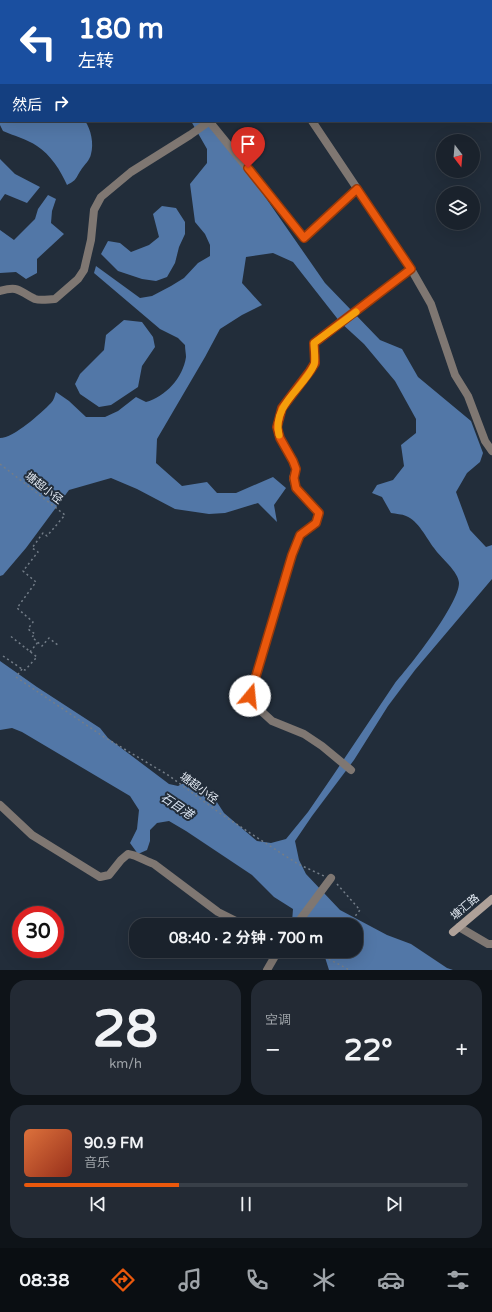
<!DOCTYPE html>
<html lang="zh">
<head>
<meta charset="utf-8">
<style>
	body { margin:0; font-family:"Varela Round","Noto Sans SC",sans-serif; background:#232a34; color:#f1f3f6; height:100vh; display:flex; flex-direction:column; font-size:15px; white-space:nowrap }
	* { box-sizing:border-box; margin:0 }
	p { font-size:13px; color:#9fa4a9 }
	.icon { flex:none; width:22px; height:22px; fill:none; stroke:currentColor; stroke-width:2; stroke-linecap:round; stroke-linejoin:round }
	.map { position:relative; height:970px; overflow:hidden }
	.sheet { display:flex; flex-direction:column; gap:10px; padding:10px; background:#0e1318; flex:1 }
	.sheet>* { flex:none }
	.hud { position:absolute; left:0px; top:0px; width:492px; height:122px; box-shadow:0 4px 16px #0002,0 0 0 1px #383f48; background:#1a4fa0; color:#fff; overflow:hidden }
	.needle { width:26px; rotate:164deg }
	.controls { position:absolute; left:436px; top:134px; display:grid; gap:8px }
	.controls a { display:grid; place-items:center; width:44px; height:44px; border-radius:50%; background:#1a222c; box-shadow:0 4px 16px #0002,0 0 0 1px #383f48; font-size:20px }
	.speed { position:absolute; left:12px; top:906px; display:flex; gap:8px; font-size:20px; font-weight:700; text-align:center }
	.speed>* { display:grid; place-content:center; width:52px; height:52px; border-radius:50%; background:#1a222c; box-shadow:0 4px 16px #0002,0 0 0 1px #383f48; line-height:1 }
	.speed .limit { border:6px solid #d22; background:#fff; color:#111 }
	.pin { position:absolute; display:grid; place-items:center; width:34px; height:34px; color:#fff; margin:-41px -17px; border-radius:50% 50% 50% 0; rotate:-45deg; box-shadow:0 0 4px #0007 }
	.pin .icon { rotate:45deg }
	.me { position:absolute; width:44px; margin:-22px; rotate:17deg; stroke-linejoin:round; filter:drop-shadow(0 0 3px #0008) }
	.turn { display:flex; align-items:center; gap:14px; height:84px; padding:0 12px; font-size:18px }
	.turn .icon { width:52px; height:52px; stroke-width:2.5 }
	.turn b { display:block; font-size:28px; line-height:34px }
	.then { display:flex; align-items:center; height:38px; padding:0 12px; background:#0003; gap:8px; font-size:15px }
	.big { font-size:30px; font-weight:700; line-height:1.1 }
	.sheet .widget { flex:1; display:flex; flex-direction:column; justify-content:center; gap:6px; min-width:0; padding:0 14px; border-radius:16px; background:#232a34 }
	.sheet .dial { align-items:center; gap:0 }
	.dial b { font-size:52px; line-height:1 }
	.song { display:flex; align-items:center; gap:12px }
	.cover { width:48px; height:48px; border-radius:6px; background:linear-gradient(135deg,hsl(20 70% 55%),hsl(10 70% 35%)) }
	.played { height:4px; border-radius:2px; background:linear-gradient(90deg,#ea580c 35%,#383f48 35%) }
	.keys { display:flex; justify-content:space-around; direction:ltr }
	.heat { display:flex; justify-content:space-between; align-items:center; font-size:22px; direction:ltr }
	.sheet .tiles { flex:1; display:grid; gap:10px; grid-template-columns:1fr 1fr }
	.widget:last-child { grid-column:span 2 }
	.trip { position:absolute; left:129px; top:918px; width:234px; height:40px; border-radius:16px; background:#1a222c; box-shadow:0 4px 16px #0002,0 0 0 1px #383f48; font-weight:700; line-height:40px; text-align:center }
	.dock { display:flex; height:64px; justify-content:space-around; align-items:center; background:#0a0e12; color:#9fa4a9 }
	.dock .icon { width:28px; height:28px }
	.dock .current { color:#ea580c }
	.dock b { font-size:18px; color:#f1f3f6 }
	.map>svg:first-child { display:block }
</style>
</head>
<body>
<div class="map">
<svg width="492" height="970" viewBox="0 0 492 970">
	<rect width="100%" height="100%" fill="#222d3a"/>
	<!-- water -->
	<g fill="#5277a7">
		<polygon points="492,23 492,94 491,94 491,24"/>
		<path d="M0,58L1,121H85C91,129 94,144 91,154C90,160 84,165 81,170C75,179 77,180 67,185C61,171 50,154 37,146C27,139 14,136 3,131L0,125Z"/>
		<path d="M191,121H210L236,155L325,283L380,340L402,349L418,377L471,421L483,453L480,462L467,473L456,492L470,530L486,547L492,545V579L415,670L388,706L354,760L312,816L295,841L299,860L306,874L340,910L387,935L411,944L447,968L453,970H329L323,951H356V925H298L292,922L293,909L274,897L252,875L186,831L169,821L157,823L150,830V841L147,850L138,854L130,843L137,829L139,810L130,796L22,732L12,728L0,730V661L37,687L100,728L108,738L169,784L178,786L191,779L211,793L224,813L257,841L271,843L286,839L308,812L334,774L395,683C410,666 459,604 459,583C459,572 440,557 434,548C427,539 418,520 406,516C402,514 396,514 391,513L382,497L372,493L377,485L393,480L404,466L401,445L416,433V419L395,381L364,344L340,322L293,262L273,253L246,257L242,283L262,305L242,315L220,329L205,357L157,439L156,463L182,486L207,482L217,493H236L273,477L286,488L274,505L277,522L258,503L225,513L209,514L175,509L137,489L111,478L69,490L26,548L3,575L0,576V438C14,438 41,413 51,403C54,400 55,395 56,392L69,401L86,417H105L118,411L136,397L146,402C165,397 183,378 186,357C186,354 185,349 185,345L178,338L160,329L94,273L96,266L140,298L152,296L171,286L184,278L198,263L210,256V245L205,234L195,222L190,184L207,163V149Z"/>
		<polygon points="0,159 15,174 40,187 27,203 5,194 0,201"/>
		<polygon points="48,195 56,199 52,211 51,223 64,234 37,259 37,273 26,279 16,272 0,273 0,230 14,240 35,219 38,209"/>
		<polygon points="162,206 176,208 185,222 185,234 179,247 175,263 167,277 156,281 142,279 118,271 101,254 108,241 120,243 131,252 149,245 159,237 153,214"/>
		<polygon points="124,320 142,322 153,337 155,347 142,366 138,387 111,405 99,407 80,394 75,384 80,374 104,350 106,335"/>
	</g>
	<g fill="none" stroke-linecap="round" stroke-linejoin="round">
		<!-- path -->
		<g stroke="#737d88" stroke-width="1.5" stroke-dasharray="2 3" stroke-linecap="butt">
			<polyline points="0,464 65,515 47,536 43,533 32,548 38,552 23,571 36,582 17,608 33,622 28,629 35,634 32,637 42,646 49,638 59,646"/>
			<polyline points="30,652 38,642"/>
			<polyline points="3,656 22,669 25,670 37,657 9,635"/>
			<polyline points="22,669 16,677 104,737 168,775 221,814 273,848 298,864 324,876"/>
			<polyline points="337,884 360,910 348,925"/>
			<path d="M316,951C326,959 338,963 349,970"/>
			<polyline points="324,956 327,951"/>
		</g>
		<!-- street -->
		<g stroke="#7f7772" stroke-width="8">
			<polyline points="144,0 145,1"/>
			<polyline points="233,0 234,1"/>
			<polyline points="209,121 304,238 357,189"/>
			<polyline points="312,121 411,269 431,304 455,375 468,396 485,441 492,451"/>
			<path d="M0,291C20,285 19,292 35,299C41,301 49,299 55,299L78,279L84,270L91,240L94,210L101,197L131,172L190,135L210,121"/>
			<polyline points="351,770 322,746 304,734 272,721 260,710 250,696 292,555 300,535 316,523 319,513 296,488 293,478 296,469 293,461 280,438 277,427 282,408 310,371 315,363 315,343 411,269"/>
			<path d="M0,805L32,835L100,877L109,875L121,860L128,854C137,855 145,861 154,864L218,912L244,925"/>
			<polyline points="296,925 331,878"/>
			<polyline points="459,927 488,944 492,944"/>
			<polyline points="267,970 278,951"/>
		</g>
		<!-- secondary -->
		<polyline stroke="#afa199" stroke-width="8" points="453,932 492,899"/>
	</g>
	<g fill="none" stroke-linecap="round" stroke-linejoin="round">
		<!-- route casing -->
		<g stroke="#983908" stroke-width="10">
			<polyline id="route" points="248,168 304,238 357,189 411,269 314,343 315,363 310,371 282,408 277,427 280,438 293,461 296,469 294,478 296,488 319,513 316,523 300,535 292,555 250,696"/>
		</g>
		<!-- route -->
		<use href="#route" stroke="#ea580c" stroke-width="7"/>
		<!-- slow -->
		<path stroke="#f59e0b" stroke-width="7" d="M279,435C272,405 303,389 314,365C316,359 314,350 314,343L356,312"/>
	</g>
	<g text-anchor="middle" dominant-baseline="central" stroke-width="4" stroke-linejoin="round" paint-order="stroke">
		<!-- street labels -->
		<g font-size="11" fill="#e5ecf5" stroke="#222d3a">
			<text transform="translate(44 488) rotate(38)">塘超小径</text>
			<text transform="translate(199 788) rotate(36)">塘超小径</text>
			<text transform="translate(465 907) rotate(-40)">塘汇路</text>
		</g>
		<!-- water labels -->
		<g font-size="12" font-style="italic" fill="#d9e4f2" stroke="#222d3a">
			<text transform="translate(177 806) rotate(34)">石目港</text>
		</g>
	</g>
</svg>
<div class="controls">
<a><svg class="needle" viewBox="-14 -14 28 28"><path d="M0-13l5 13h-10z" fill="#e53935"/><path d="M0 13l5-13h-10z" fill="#9fa4a9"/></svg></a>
<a><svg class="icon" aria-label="layers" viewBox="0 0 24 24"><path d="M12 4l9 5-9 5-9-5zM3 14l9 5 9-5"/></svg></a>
</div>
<div class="speed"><div class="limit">30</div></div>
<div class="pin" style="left:248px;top:168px;background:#d93025"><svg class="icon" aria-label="arrive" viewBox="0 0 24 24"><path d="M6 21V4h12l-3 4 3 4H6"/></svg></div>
<svg class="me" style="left:250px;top:696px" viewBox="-20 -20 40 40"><circle r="19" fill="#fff"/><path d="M0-13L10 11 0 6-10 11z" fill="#ea580c"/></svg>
<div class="trip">08:40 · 2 分钟 · 700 m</div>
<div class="hud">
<div class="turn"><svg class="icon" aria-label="left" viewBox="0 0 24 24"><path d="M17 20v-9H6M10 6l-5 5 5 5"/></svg><div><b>180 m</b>左转</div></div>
<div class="then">然后<svg class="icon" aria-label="right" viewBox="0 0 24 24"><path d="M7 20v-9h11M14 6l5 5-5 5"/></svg></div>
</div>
</div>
<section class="sheet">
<div class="tiles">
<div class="widget dial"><b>28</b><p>km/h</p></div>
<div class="widget"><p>空调</p>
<div class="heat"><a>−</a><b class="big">22°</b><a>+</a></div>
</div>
<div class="widget">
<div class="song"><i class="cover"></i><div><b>90.9 FM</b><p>音乐</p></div></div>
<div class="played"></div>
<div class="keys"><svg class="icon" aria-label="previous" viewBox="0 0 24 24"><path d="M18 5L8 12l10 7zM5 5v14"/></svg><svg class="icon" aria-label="pause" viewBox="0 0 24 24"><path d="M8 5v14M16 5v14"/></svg><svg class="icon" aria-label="next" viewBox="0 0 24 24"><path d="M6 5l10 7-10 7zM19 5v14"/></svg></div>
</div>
</div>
</section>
<nav class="dock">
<b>08:38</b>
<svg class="icon current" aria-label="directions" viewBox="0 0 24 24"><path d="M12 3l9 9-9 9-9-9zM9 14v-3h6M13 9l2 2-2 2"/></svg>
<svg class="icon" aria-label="music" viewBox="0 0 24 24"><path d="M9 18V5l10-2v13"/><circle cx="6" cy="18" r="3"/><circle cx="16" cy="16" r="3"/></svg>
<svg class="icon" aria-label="phone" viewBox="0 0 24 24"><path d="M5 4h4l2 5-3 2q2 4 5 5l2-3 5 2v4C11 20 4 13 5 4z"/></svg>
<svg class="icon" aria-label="climate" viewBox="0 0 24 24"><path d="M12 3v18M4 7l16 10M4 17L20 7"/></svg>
<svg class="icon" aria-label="car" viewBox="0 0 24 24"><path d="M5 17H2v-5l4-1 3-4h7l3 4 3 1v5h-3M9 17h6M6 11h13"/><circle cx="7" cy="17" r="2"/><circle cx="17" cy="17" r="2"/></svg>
<svg class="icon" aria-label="filters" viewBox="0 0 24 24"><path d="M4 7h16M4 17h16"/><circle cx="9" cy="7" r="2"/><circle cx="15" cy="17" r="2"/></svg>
</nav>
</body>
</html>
